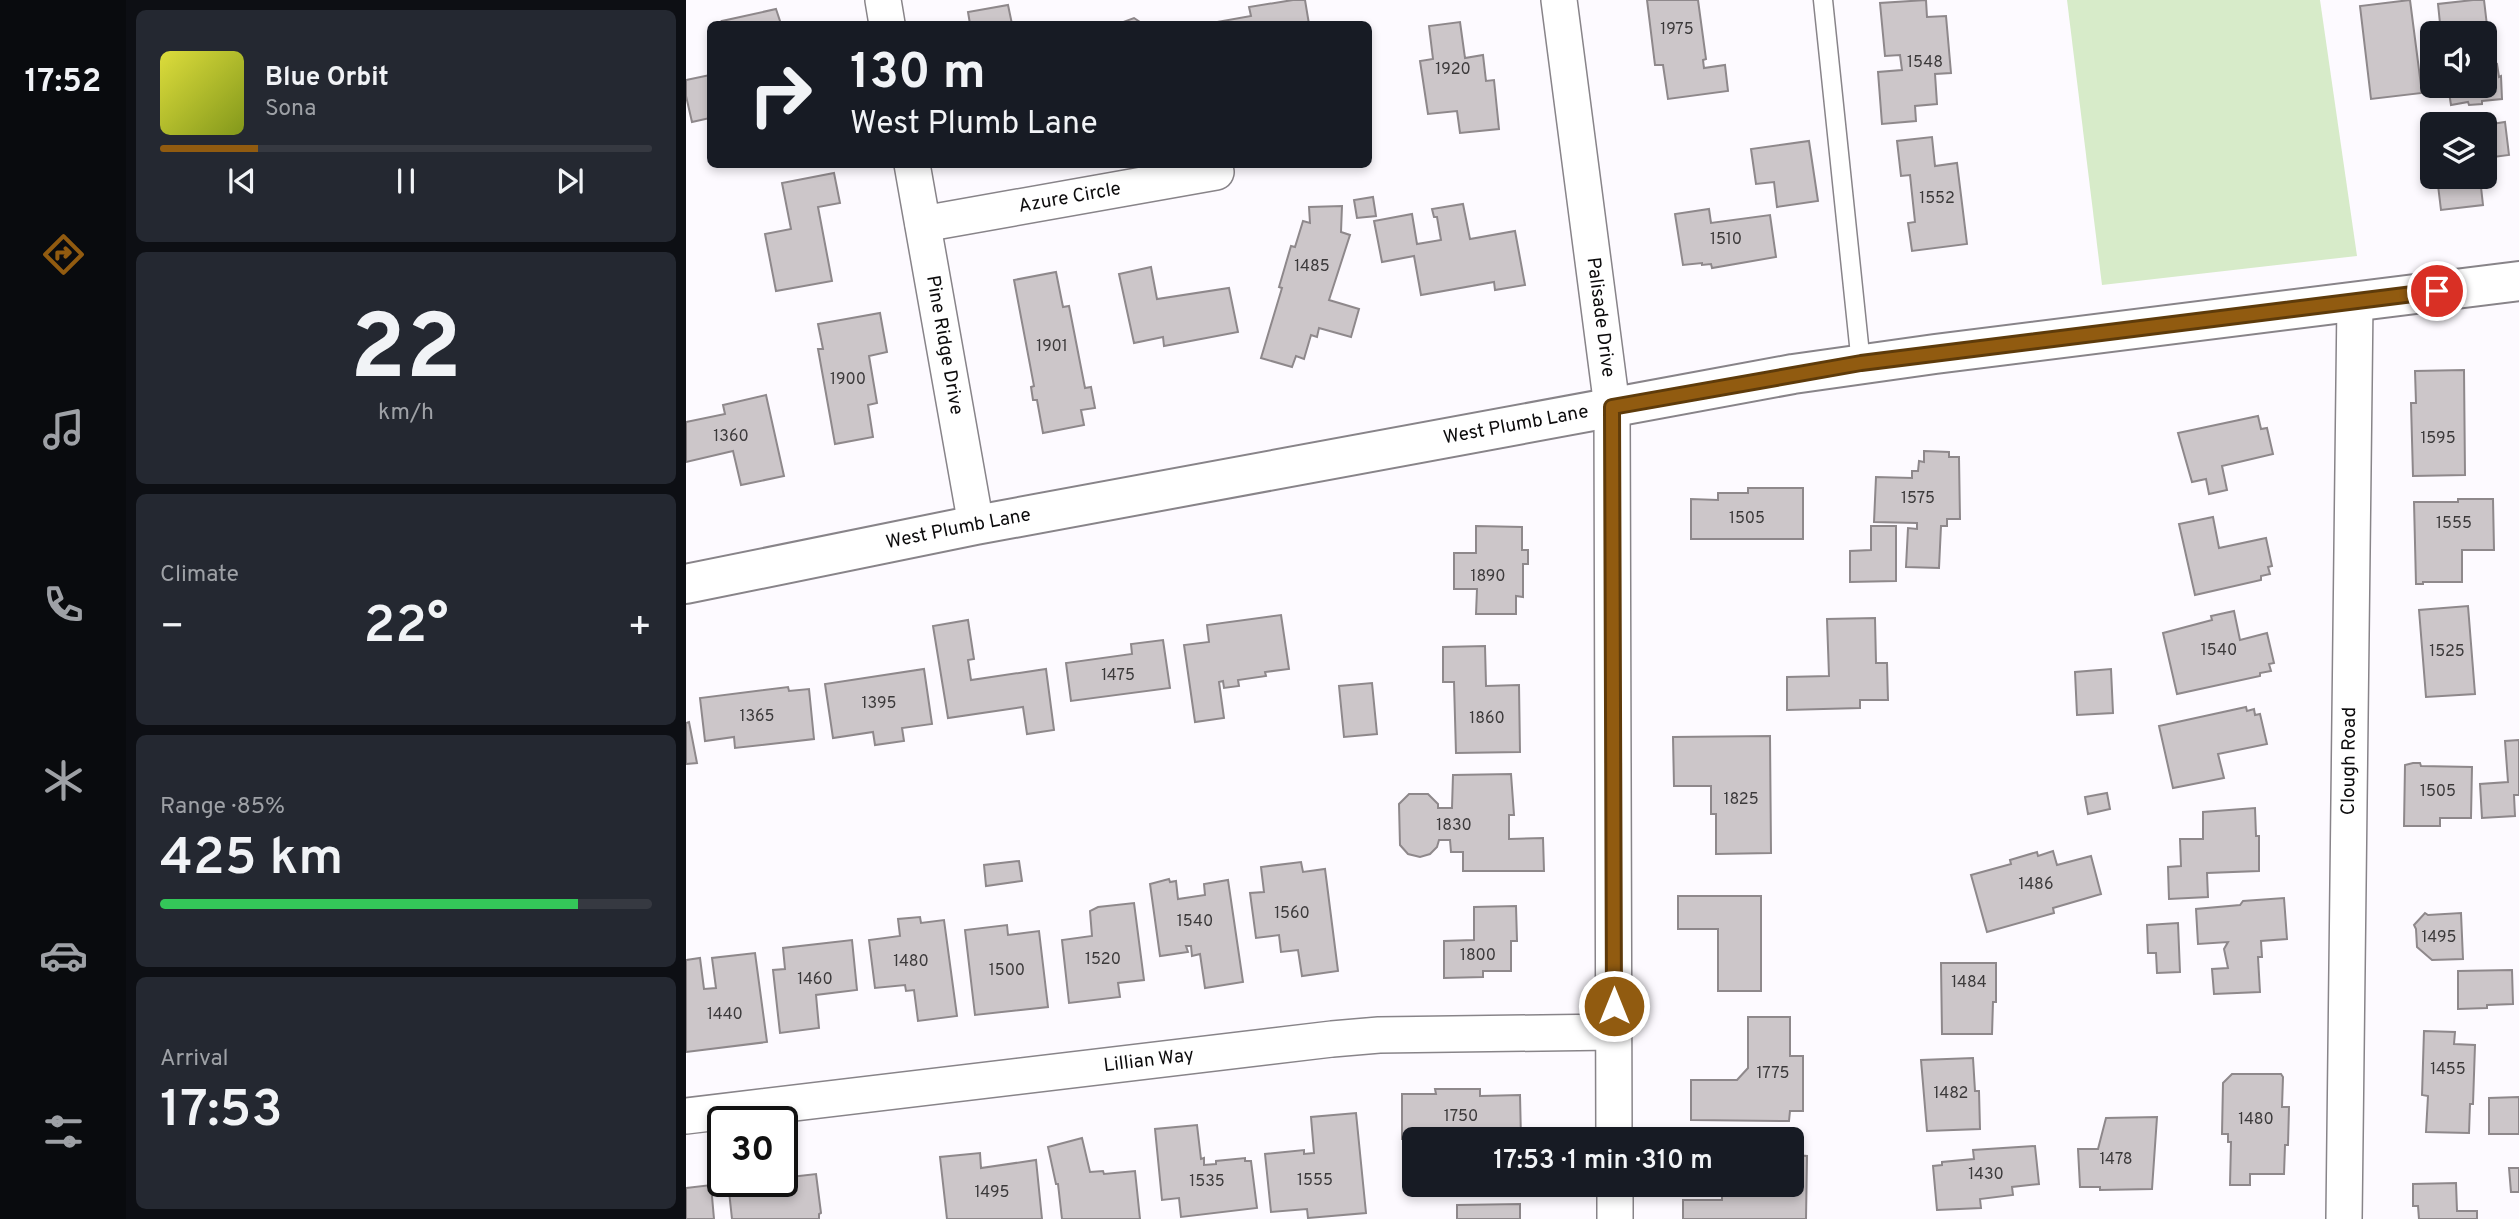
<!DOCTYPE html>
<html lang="en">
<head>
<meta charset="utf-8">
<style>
	body { margin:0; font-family:Overpass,sans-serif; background:#242831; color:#f1f3f6; height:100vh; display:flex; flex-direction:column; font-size:26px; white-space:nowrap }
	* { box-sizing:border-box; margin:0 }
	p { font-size:23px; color:#9ea1a6 }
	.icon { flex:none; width:38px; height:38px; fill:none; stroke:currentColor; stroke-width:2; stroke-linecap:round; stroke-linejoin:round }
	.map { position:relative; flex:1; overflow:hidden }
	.details { display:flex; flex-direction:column; gap:10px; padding:10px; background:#0d0f14; width:560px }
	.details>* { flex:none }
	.top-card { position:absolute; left:21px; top:21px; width:665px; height:147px; border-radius:10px; box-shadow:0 4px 10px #0003; background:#171b24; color:#f1f3f6; overflow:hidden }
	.controls { position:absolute; left:1734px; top:21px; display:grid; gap:14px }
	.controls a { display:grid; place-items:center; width:77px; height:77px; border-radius:10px; background:#171b24; box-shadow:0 4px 10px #0003; font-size:35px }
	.speed { position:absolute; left:21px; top:1106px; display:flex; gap:14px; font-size:35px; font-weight:700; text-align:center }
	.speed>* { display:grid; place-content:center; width:91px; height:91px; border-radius:50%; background:#171b24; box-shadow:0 4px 10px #0003; line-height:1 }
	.speed .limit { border:4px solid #111; border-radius:10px; background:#fff; color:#111 }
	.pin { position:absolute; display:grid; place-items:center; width:60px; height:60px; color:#fff; margin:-30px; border:4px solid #fff; border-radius:50%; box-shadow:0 2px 7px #0007 }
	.me { position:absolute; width:77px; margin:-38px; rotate:0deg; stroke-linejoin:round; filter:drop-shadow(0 0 5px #0008) }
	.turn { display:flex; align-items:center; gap:24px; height:147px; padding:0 28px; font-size:32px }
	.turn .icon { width:91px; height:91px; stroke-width:2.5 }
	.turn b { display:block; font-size:49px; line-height:60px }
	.big { font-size:52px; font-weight:600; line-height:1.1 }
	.details .card { flex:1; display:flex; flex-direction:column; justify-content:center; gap:10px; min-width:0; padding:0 24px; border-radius:10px; background:#242831 }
	.details .dial { align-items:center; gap:0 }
	.dial b { font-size:91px; line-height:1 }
	.song { display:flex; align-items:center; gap:21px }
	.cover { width:84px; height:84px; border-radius:10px; background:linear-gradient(135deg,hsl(60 70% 55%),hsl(70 70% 35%)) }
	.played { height:7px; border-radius:4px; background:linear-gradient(90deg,#915b10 20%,#363941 20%) }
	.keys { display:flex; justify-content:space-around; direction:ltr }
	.heat { display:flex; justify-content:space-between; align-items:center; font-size:38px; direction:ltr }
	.charge { height:10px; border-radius:5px; background:linear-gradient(90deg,#34c759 85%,#363941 0) }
	.trip { position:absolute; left:716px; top:1127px; width:402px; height:70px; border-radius:10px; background:#171b24; box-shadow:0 4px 10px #0003; font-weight:600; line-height:70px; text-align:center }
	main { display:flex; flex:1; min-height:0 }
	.tabs { display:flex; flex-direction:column; width:126px; justify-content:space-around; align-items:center; background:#090b0e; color:#9ea1a6 }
	.tabs .icon { width:49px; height:49px }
	.tabs .selected { color:#915b10 }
	.tabs b { font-size:32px; color:#f1f3f6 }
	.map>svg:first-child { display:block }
</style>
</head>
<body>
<main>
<nav class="tabs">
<b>17:52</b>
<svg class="icon selected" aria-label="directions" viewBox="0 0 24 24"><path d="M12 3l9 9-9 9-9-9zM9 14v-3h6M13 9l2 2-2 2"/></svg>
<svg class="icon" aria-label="music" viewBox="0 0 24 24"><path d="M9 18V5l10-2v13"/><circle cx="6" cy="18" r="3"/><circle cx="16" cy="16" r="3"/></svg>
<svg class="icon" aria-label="phone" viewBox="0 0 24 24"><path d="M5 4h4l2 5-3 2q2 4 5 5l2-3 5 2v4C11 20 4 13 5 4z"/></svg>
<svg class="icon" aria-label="climate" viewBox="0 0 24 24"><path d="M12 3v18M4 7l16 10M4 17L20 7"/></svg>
<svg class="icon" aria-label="car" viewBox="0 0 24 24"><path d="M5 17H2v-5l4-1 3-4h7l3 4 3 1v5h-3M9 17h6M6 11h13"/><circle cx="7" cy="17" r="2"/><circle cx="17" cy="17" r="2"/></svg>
<svg class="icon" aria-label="filters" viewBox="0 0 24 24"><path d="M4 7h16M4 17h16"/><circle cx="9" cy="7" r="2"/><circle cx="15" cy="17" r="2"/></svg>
</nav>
<section class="details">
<div class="card">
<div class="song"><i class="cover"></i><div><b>Blue Orbit</b><p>Sona</p></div></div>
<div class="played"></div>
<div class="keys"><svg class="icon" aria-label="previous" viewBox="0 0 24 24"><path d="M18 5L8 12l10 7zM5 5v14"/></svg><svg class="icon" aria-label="pause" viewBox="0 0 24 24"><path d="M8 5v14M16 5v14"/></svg><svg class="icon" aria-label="next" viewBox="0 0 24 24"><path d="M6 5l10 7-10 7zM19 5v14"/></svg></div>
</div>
<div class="card dial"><b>22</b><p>km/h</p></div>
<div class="card"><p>Climate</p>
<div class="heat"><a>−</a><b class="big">22°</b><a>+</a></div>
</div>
<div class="card"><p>Range · 85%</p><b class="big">425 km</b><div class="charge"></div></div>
<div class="card"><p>Arrival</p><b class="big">17:53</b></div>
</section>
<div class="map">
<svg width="1833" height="1219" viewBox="0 0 1833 1219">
	<rect width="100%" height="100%" fill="#fdfaff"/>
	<!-- green -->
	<polygon fill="#d7ebc9" points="1381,0 1634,0 1671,256 1416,285"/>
	<!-- building -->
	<g fill="#ccc6c9" stroke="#8e888b" stroke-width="2">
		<polygon points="607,0 619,0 623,24 520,24 565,16 563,7"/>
		<polygon points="961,0 1012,0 1020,59 1017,60 1018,68 1039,65 1042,91 982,99 977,65 969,65"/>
		<polygon points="1240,0 1241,17 1260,16 1265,73 1249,74 1251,104 1229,106 1230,121 1196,124 1192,72 1216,70 1214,55 1199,56 1194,3"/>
		<polygon points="1724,0 1736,93 1685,99 1674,6"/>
		<polygon points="1787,0 1798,0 1802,34 1807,33 1809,50 1805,51 1807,65 1811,64 1813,77 1815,76 1816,99 1796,101 1796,104 1783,105 1782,102 1765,105 1762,86 1799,86 1799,33 1755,33 1752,4"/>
		<polygon points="322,5 326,24 284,24 282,12"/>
		<polygon points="90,9 95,24 38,24 36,21"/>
		<polygon points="448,18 457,24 435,24 437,22"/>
		<polygon points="774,22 779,58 797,55 800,81 808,80 813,129 774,133 771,111 742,114 734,61 747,59 743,26"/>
		<polygon points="24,75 24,118 6,122 0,96 0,80"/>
		<polygon points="1819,122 1823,155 1799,158 1799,125"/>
		<polygon points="1246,137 1249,166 1271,163 1281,244 1226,251 1222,223 1229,222 1224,175 1215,176 1211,141"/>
		<polygon points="1123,141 1132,201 1091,207 1088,182 1070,184 1065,149"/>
		<polygon points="148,173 154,203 132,207 146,281 90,291 79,234 105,229 96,183"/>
		<polygon points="1751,177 1796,177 1794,178 1797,205 1755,210"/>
		<polygon points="687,197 690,216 671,218 668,200"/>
		<polygon points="777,204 784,239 829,231 839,285 809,290 808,282 735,295 728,256 696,262 688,221 726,214 731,244 755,240 751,217 748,217 746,209"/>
		<polygon points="656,206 655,232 664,235 643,300 673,309 665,337 633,328 631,337 625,335 618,359 610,356 606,367 575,358 596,288 593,287 605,246 609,247 617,221 624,223 623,207"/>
		<polygon points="1023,209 1025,223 1084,215 1090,257 1026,268 1025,264 1016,265 1016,263 997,265 989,214"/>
		<polygon points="465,267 471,299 543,288 552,332 478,346 477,337 448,343 433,274"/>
		<polygon points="370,272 377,307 383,306 399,388 405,387 409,408 395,410 398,425 357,433 351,400 347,400 345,387 348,386 328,280"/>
		<polygon points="194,313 201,352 183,356 191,403 182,405 187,437 149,444 132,349 137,349 132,324"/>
		<polygon points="1778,370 1779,475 1727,476 1725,403 1730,403 1729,371"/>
		<polygon points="80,395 98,476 55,485 47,451 0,462 0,422 39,414 37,405"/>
		<polygon points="1572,416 1575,429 1581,428 1587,454 1536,466 1541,490 1523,494 1520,479 1506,482 1492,433"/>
		<polygon points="1238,451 1263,452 1263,457 1273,457 1274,519 1261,519 1261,526 1255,526 1253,568 1220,567 1222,528 1231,529 1231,523 1188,522 1190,477 1226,478 1226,471 1232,471 1233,461 1238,462"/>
		<polygon points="1062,488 1117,488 1117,539 1005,539 1005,499 1032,500 1032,493 1062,493"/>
		<polygon points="1772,499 1807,499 1808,550 1776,550 1776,582 1737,582 1737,584 1730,584 1728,502 1772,502"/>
		<polygon points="1527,517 1533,548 1580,538 1586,566 1582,567 1584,574 1575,576 1575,580 1509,595 1493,524"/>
		<polygon points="790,526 836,527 836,550 842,550 842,564 837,564 837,597 830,596 830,614 790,614 791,589 768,589 768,553 790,553"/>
		<polygon points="1185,526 1210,526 1210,581 1164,582 1164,551 1185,550"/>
		<polygon points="1782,606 1789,694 1740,697 1733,610"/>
		<polygon points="1548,611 1554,640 1581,633 1588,663 1583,664 1585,671 1574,673 1574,676 1491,694 1477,633 1526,620 1525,616"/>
		<polygon points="595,615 603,669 579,672 580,676 552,680 553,686 538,688 537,681 533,682 538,718 509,722 498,645 523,642 521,625"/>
		<polygon points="1189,618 1190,663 1201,663 1202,700 1174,700 1174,708 1101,710 1101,677 1143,676 1141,619"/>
		<polygon points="282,620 288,659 282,660 285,680 360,669 368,730 341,734 337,707 262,718 247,626"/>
		<polygon points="477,640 484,688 385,701 380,663 446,654 445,644"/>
		<polygon points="799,646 800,686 833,685 834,752 770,753 768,682 757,682 757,647"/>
		<polygon points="238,669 246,724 216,728 218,741 189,745 187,732 147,738 139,684"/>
		<polygon points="1425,669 1427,713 1391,715 1389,672"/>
		<polygon points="686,683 691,734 658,737 653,686"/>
		<polygon points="102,687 103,691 123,689 128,739 49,748 48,737 19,741 14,698"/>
		<polygon points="1560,707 1561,711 1568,709 1569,715 1574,714 1581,744 1532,754 1538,778 1487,788 1473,726"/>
		<polygon points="3,722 11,763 0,764 0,723"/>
		<polygon points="1084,736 1085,853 1030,854 1030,814 1025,814 1025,786 988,786 987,737"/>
		<polygon points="1833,740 1833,795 1828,795 1829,816 1796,818 1794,784 1822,782 1819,741"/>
		<polygon points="1727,763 1734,763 1735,766 1786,767 1785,818 1754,818 1754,826 1718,826 1719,765"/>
		<polygon points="825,774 828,815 823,815 823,839 857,838 858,871 777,871 777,852 765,852 764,840 753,840 751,847 744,854 734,857 722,854 714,845 713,804 723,794 742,794 752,804 752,808 766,808 767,775"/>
		<polygon points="1421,793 1424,809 1402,814 1399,797"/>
		<polygon points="1569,808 1570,836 1573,836 1573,871 1521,873 1522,897 1483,899 1482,867 1495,866 1494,839 1517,839 1517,812"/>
		<polygon points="1367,851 1371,865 1405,856 1415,894 1367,908 1368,913 1301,932 1285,875 1325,864 1324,860 1351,852 1352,856"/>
		<polygon points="333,861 336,881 300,886 298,865"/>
		<polygon points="615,862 617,872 639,869 652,971 616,976 612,950 595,952 593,935 570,938 564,893 578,892 575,867"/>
		<polygon points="483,879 484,882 490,881 492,899 519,895 518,884 542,880 557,982 519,988 514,954 506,956 505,946 500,946 502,952 474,956 464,884"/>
		<polygon points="992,896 1075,896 1075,991 1032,991 1032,929 992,929"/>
		<polygon points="1598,898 1601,939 1575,941 1576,957 1572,957 1574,992 1528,994 1526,969 1542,968 1538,949 1542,942 1512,944 1510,909 1554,905 1557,901"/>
		<polygon points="448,903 458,980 432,983 434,997 383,1003 376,940 406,936 404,911 412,907"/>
		<polygon points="830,906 831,941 825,941 825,971 797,971 797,977 758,978 758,941 788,940 788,907"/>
		<polygon points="1739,913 1742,915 1775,913 1777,959 1746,960 1731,947 1730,929 1728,925"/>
		<polygon points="234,917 235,923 258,920 271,1016 232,1021 228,990 220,991 219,985 189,988 183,940 214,936 212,919"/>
		<polygon points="1492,923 1494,972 1471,973 1470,953 1462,953 1461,925"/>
		<polygon points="321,925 322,935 353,931 362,1007 289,1015 279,930"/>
		<polygon points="166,940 171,990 130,995 133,1028 94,1033 87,970 99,969 97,948"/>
		<polygon points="69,953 81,1042 0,1052 0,960 14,958 18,989 30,988 26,958"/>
		<polygon points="1255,963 1310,963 1310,1002 1307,1002 1306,1034 1256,1034"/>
		<polygon points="1826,970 1827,1004 1801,1005 1801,1008 1772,1009 1772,971"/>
		<polygon points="1062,1017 1104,1017 1104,1056 1117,1056 1117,1111 1104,1111 1103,1121 1005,1120 1005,1080 1051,1080 1062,1068"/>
		<polygon points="1738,1031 1769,1032 1768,1044 1789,1045 1787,1104 1784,1104 1783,1133 1740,1132 1742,1096 1736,1095"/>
		<polygon points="1287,1058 1289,1091 1293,1091 1294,1129 1241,1131 1235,1060"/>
		<polygon points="1546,1074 1595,1074 1597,1077 1596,1107 1603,1107 1602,1145 1599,1145 1598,1174 1564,1174 1564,1185 1544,1185 1545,1142 1542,1142 1542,1134 1536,1134 1537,1083"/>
		<polygon points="749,1089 794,1089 794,1096 834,1095 835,1139 716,1139 716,1094 750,1094"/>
		<polygon points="1833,1097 1833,1134 1803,1134 1803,1098"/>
		<polygon points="670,1113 680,1213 622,1218 621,1209 585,1212 579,1154 618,1150 618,1154 628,1153 625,1117"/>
		<polygon points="1471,1117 1466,1189 1414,1190 1414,1187 1394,1187 1392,1149 1412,1149 1420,1118"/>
		<polygon points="511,1125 515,1159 518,1158 518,1165 530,1164 530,1161 559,1158 559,1161 565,1161 571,1208 495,1217 493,1198 476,1200 469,1129"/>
		<polygon points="396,1138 404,1172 417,1171 418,1174 449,1171 454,1219 376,1219 372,1184 370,1184 362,1147"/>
		<polygon points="1349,1146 1353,1184 1326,1187 1327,1195 1294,1199 1295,1208 1251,1210 1247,1166 1256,1165 1256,1162 1288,1159 1287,1150"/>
		<polygon points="1106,1152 1109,1152 1109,1155 1121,1156 1120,1219 997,1219 997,1200 1036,1200 1036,1185 1106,1185"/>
		<polygon points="294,1153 295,1168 350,1160 356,1219 261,1219 254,1157"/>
		<polygon points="1823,1168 1833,1168 1833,1192 1825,1192"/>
		<polygon points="130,1174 135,1213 133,1214 133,1219 46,1219 43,1191 72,1188 71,1181 96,1181 96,1178"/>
		<polygon points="1770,1183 1771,1211 1791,1211 1791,1219 1733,1219 1732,1206 1727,1206 1727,1184"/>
		<polygon points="25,1185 28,1219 0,1219 0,1188"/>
		<polygon points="834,1204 834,1219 771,1219 771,1205"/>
	</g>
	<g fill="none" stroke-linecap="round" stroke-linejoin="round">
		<!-- service casing -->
		<g stroke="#888489" stroke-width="21">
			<polyline id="service" points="1137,0 1175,364"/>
		</g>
		<!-- minor casing -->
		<g stroke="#888489" stroke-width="38">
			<g id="minor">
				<polyline points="197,0 201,24"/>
				<path id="s1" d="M873,0L926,407L928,1139"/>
				<path id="s2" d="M226,164L290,525"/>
				<path id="s3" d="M237,224L530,172"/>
				<path id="s4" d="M0,1116L646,1039L693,1035L928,1032"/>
				<polyline points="929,1185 929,1219"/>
				<path id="s5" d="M1658,1219L1669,301"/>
			</g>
		</g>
		<!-- secondary casing -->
		<g stroke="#888489" stroke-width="42">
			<g id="secondary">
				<path id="s6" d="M0,584L290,525L1107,374L1249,354L1833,281"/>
			</g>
		</g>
		<!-- service -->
		<use href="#service" stroke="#fff" stroke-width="18"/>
		<!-- minor -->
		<use href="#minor" stroke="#fff" stroke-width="35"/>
		<!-- secondary -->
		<use href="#secondary" stroke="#fff" stroke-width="38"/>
	</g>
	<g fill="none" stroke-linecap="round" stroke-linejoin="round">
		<!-- route casing -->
		<g stroke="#5e3b0a" stroke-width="18">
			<polyline id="route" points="928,1006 926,407 1175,363 1751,291"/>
		</g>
		<!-- route -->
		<use href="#route" stroke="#915b10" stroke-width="12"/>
	</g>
	<g text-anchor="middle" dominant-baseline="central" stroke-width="5" stroke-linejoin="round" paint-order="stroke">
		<!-- number labels -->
		<g font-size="16" fill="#3c3a3b">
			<text x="991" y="30">1975</text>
			<text x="1239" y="63">1548</text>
			<text x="767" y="70">1920</text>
			<text x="1251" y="199">1552</text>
			<text x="1040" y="240">1510</text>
			<text x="626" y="267">1485</text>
			<text x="366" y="347">1901</text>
			<text x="162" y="380">1900</text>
			<text x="45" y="437">1360</text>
			<text x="1752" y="439">1595</text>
			<text x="1232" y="499">1575</text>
			<text x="1061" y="519">1505</text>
			<text x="1768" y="524">1555</text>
			<text x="802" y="577">1890</text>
			<text x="1533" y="651">1540</text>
			<text x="1761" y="652">1525</text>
			<text x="432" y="676">1475</text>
			<text x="193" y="704">1395</text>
			<text x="71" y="717">1365</text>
			<text x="801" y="719">1860</text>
			<text x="1752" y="792">1505</text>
			<text x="1055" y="800">1825</text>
			<text x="768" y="826">1830</text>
			<text x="1350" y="885">1486</text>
			<text x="606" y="914">1560</text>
			<text x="509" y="922">1540</text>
			<text x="1753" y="938">1495</text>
			<text x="792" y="956">1800</text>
			<text x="417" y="960">1520</text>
			<text x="225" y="962">1480</text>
			<text x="321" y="971">1500</text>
			<text x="129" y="980">1460</text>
			<text x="1283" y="983">1484</text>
			<text x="39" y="1015">1440</text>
			<text x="1762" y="1070">1455</text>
			<text x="1087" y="1074">1775</text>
			<text x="1265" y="1094">1482</text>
			<text x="775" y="1117">1750</text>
			<text x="1570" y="1120">1480</text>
			<text x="1430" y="1160">1478</text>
			<text x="1300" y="1175">1430</text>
			<text x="629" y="1181">1555</text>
			<text x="521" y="1182">1535</text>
			<text x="306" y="1193">1495</text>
		</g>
		<!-- street labels -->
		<g font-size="19" fill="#0c0b0c" stroke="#fff">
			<text stroke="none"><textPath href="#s3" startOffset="149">Azure Circle</textPath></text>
			<text stroke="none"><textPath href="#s1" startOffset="320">Palisade Drive</textPath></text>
			<text stroke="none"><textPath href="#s2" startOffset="184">Pine Ridge Drive</textPath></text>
			<text stroke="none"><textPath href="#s6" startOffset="845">West Plumb Lane</textPath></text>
			<text stroke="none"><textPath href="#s6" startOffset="278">West Plumb Lane</textPath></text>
			<text stroke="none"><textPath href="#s5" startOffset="458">Clough Road</textPath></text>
			<text stroke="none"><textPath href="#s4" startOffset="466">Lillian Way</textPath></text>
		</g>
	</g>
</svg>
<div class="controls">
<a><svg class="icon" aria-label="sound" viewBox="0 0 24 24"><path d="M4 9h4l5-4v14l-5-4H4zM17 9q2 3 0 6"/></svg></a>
<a><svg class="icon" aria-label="layers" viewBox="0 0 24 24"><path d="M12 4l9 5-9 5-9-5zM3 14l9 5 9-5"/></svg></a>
</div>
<div class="speed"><div class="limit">30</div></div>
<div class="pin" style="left:1751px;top:291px;background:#d93025"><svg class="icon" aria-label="arrive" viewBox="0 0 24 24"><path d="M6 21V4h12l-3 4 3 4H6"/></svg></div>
<svg class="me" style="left:928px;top:1006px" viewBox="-20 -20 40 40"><circle r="17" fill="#915b10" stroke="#fff" stroke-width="3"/><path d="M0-11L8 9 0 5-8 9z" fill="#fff"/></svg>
<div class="trip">17:53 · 1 min · 310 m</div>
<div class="top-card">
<div class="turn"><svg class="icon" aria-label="right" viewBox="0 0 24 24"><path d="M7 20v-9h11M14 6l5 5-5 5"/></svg><div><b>130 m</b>West Plumb Lane</div></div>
</div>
</div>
</main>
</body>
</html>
